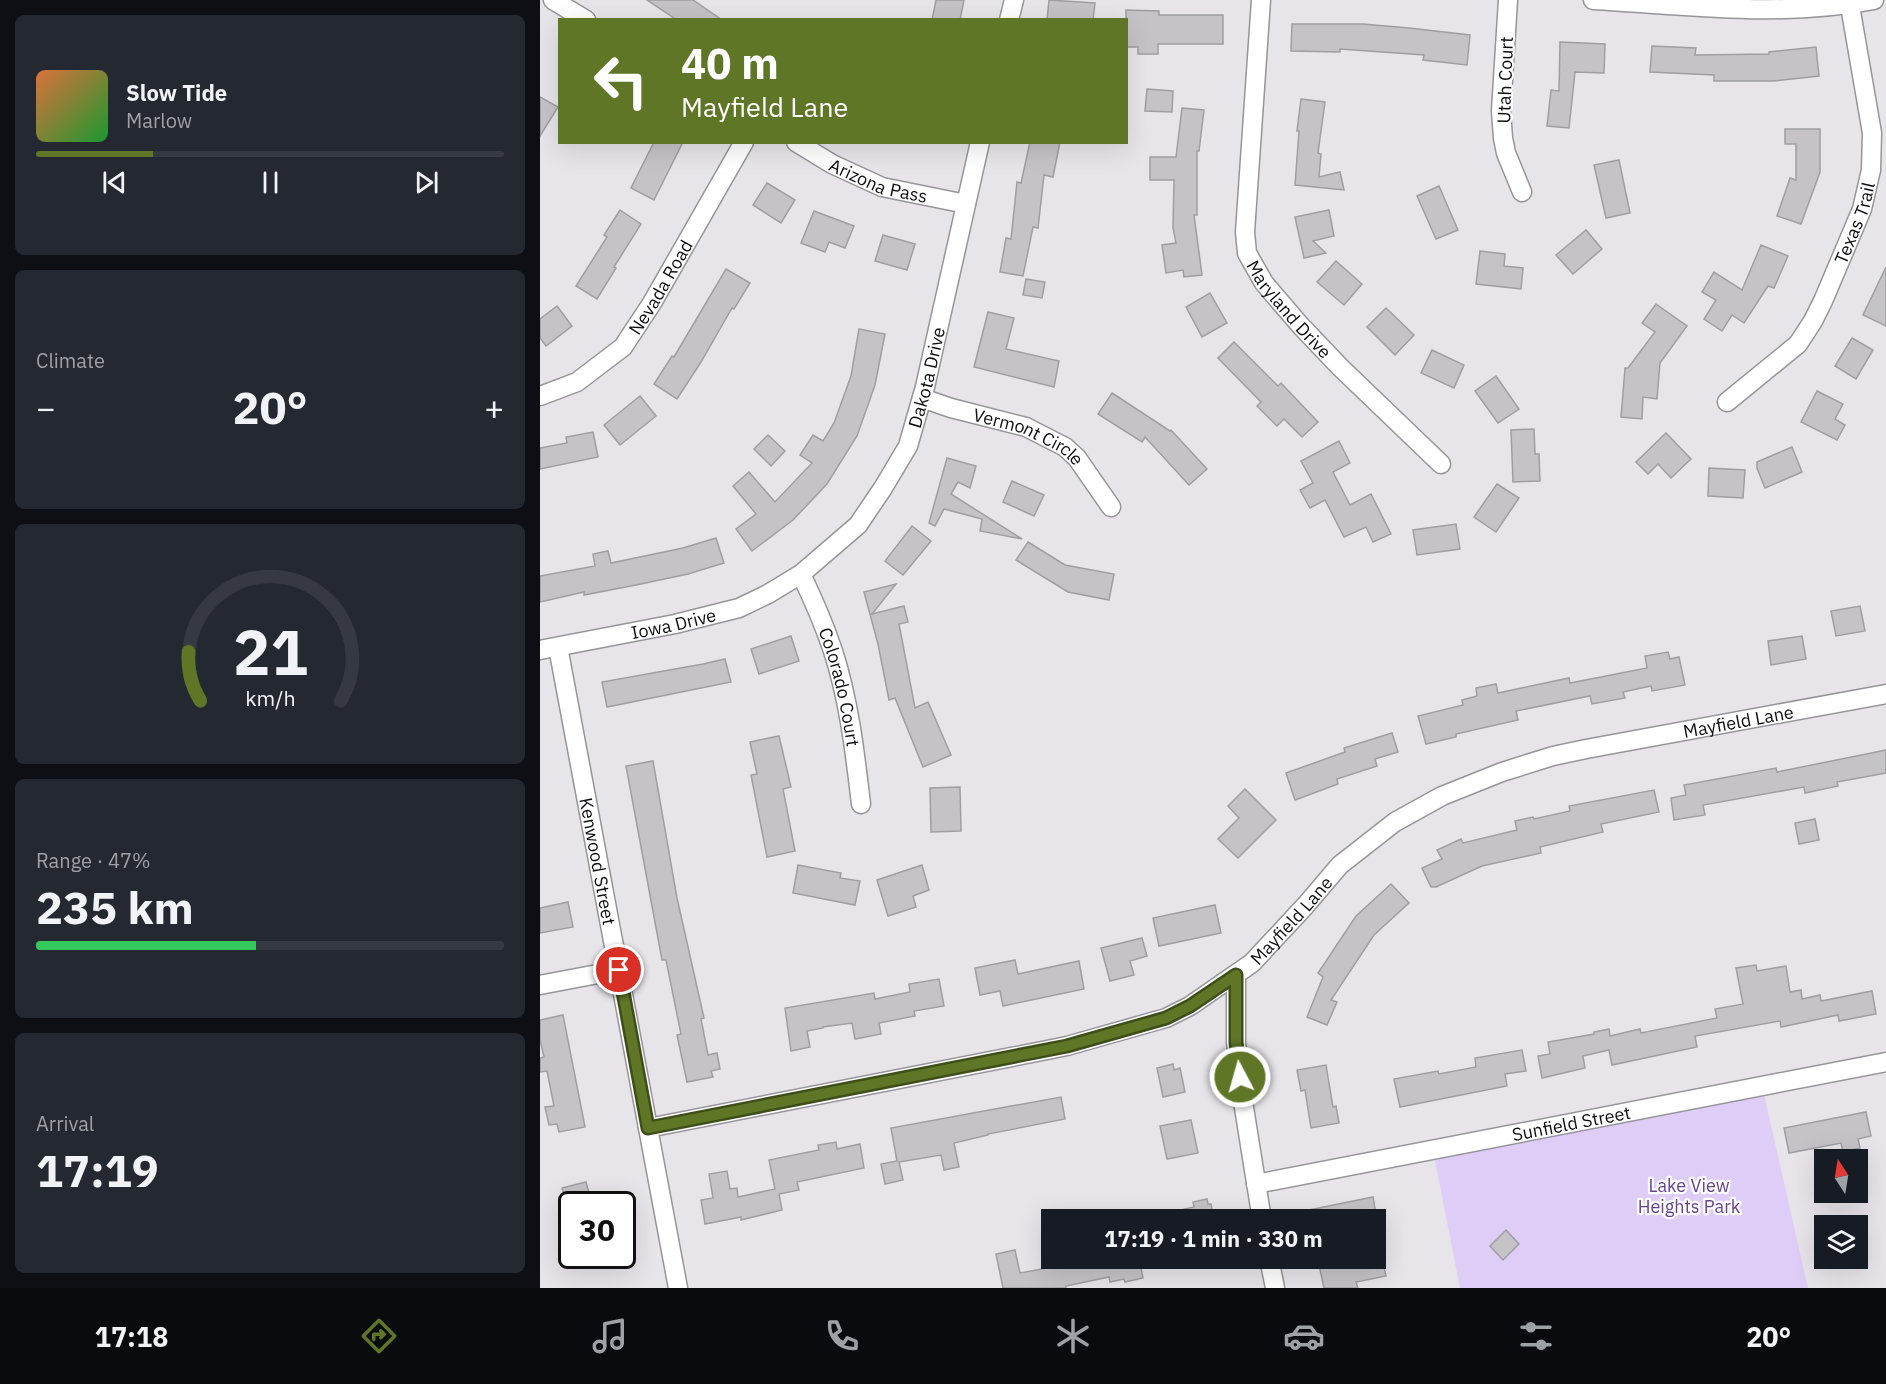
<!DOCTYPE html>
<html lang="en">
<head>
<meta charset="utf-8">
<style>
	body { margin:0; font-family:"IBM Plex Sans",sans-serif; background:#242831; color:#f1f3f6; height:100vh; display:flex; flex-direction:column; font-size:22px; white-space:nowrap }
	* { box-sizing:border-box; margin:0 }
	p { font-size:20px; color:#9ea1a6 }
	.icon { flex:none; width:33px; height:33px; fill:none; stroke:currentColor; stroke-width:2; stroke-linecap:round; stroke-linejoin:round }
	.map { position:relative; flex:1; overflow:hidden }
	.details { display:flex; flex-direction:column; gap:15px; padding:15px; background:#0d0f14; width:540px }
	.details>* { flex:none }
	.banner { position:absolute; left:18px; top:18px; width:570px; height:126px; border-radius:0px; box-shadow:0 6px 24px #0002; background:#5f7627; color:#fff; overflow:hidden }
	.needle { width:39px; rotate:348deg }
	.tools { position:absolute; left:1274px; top:1149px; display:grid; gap:12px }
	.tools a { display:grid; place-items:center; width:54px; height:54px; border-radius:0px; background:#171b24; box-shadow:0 6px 24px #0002; font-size:30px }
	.speed { position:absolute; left:18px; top:1191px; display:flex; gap:12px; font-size:30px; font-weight:700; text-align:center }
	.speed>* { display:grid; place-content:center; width:78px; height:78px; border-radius:50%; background:#171b24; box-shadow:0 6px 24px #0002; line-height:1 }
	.speed .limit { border:3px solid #111; border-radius:9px; background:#fff; color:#111 }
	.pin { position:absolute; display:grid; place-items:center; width:51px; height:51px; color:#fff; margin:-26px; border:3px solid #fff; border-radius:50%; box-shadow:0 2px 6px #0007 }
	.me { position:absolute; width:66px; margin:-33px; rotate:354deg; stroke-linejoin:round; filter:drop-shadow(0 0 4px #0008) }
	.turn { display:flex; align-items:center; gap:21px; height:126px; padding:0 24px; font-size:27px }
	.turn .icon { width:78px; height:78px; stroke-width:2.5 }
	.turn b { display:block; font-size:42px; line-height:51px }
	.big { font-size:45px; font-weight:700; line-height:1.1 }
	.details .widget { flex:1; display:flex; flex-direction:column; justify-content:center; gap:9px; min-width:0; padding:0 21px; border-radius:9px; background:#242831 }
	.details .dial { align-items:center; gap:0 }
	.dial svg { height:156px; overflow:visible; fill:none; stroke:#363941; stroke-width:7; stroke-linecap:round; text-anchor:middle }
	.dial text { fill:#f1f3f6; stroke:none }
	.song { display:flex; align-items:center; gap:18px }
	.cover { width:72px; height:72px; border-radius:9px; background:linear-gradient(135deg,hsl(20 70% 55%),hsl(130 70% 35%)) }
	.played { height:6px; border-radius:3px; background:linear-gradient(90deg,#5f7627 25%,#363941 25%) }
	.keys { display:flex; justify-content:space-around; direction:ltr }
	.heat { display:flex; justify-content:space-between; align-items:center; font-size:33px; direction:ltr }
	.charge { height:9px; border-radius:4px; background:linear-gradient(90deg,#34c759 47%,#363941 0) }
	.trip { position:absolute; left:501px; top:1209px; width:345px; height:60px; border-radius:0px; background:#171b24; box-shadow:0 6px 24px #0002; font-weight:700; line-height:60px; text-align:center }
	.dock { display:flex; height:96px; justify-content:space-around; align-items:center; background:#090b0e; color:#9ea1a6 }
	.dock .icon { width:42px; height:42px }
	.dock .current { color:#5f7627 }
	.dock b { font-size:27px; color:#f1f3f6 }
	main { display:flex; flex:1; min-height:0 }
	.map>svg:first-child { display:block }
</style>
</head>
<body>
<main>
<section class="details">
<div class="widget">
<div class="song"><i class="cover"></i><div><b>Slow Tide</b><p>Marlow</p></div></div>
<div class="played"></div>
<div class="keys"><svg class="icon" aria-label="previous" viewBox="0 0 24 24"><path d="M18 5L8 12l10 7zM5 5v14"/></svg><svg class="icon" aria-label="pause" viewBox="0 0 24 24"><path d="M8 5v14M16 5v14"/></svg><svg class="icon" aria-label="next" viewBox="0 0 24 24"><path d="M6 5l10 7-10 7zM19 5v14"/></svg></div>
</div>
<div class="widget"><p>Climate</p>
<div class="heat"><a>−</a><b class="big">20°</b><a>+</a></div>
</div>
<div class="widget dial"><svg viewBox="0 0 100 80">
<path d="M14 69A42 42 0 1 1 86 69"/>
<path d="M14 69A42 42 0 0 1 8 44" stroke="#5f7627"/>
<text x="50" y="56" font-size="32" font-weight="700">21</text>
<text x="50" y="72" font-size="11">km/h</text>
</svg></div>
<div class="widget"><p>Range · 47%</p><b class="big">235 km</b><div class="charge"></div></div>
<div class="widget"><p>Arrival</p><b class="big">17:19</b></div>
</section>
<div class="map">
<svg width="1346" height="1288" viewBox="0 0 1346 1288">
	<rect width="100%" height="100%" fill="#e7e5ea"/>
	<!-- green -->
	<polygon fill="#decdf7" points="1222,1086 1268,1288 920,1288 893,1150"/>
	<!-- building -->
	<g fill="#c5c3c8" stroke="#9f9ea2" stroke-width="1.5">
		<polygon points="107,0 153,0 182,20 137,20"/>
		<polygon points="396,0 424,0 420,20 392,20"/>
		<polygon points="509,0 555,3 553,20 507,20"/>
		<polygon points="586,10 619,11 619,15 683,15 683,44 618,44 618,54 598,54 598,47 586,47"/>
		<polygon points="752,24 823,24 869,28 930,35 927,65 883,60 884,55 800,49 800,52 751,51"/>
		<polygon points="1020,42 1065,44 1064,73 1035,72 1029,128 1007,126 1011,90 1019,91"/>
		<polygon points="1112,46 1156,48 1155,55 1229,54 1229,52 1276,47 1279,76 1234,81 1174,81 1174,75 1110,72"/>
		<polygon points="607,89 633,91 632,112 605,111"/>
		<polygon points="0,97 18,107 0,136"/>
		<polygon points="761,99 785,102 778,153 781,154 779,177 800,172 804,190 755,185 759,131 757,131"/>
		<polygon points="642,108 664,110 659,151 657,151 657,215 654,215 662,275 644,277 643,270 626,273 622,245 636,243 633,228 634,180 610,180 610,157 636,157"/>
		<polygon points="1245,129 1280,129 1280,172 1261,224 1237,216 1250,178 1256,180 1256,144 1245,144"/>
		<polygon points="114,142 143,142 114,200 91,188"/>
		<polygon points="490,142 520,142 513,177 504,175 498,228 493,227 483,276 460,272 466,238 471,239 477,182 481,183"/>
		<polygon points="1079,160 1090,213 1066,218 1054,165"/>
		<polygon points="227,183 255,200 241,223 213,205"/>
		<polygon points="899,186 918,230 896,239 877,196"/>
		<polygon points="80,210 101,224 74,267 76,268 57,299 36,286 67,237 64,235"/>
		<polygon points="789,210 794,236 773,241 786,253 764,258 755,217"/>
		<polygon points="274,211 314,226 305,248 289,242 285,252 261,243"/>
		<polygon points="1046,230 1062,249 1033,274 1016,255"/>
		<polygon points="343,235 375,244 367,270 335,261"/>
		<polygon points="1221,245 1248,256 1234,288 1228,286 1204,323 1192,315 1182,331 1164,319 1176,300 1162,292 1174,272 1202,290"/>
		<polygon points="940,251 965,254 964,266 983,268 981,289 936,284"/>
		<polygon points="796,261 822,284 804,305 777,282"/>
		<polygon points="1346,267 1346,326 1323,315"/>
		<polygon points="186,269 210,283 194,309 192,308 161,362 137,399 114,384 132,356 134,357"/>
		<polygon points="486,279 505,282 502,298 483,295"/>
		<polygon points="670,293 687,323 662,337 646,307"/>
		<polygon points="1116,304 1147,326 1120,363 1117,399 1103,397 1102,419 1081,417 1085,368 1088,368 1115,332 1102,323"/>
		<polygon points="17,306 32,326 6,346 0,338 0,319"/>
		<polygon points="846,308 874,335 855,355 827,327"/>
		<polygon points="448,312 474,318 466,349 519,361 514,387 434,367"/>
		<polygon points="319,329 345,334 335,385 317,436 287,484 253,520 212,551 196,529 216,514 193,486 209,472 235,502 272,463 260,455 273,435 283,441 294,423 311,376"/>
		<polygon points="1312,338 1333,350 1316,379 1295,366"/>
		<polygon points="694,342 738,386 741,383 778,422 762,437 744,419 737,426 717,406 721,402 678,358"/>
		<polygon points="892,350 924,365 914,388 881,373"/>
		<polygon points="956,376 979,409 958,423 935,391"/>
		<polygon points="1277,391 1303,404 1295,419 1305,425 1297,440 1261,422"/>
		<polygon points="572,393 630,431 631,430 667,469 649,485 605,437 602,442 558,414"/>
		<polygon points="100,396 116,416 80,445 64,425"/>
		<polygon points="994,429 995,454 999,454 1000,481 973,482 971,430"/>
		<polygon points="53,432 58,457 0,469 0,448 27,443 26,437"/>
		<polygon points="1126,433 1151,459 1131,478 1118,464 1108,474 1096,462"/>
		<polygon points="228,435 245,451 231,466 214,449"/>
		<polygon points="799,441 810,463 793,472 810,505 831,494 851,534 833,542 826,527 804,537 785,500 770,508 760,490 773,483 761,461"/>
		<polygon points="1252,447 1262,472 1225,488 1217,468 1217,462"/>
		<polygon points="407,458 436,466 430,488 418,482 411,494 482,539 440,531 442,519 404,509 395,526 389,523"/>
		<polygon points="1169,468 1205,470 1203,498 1168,496"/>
		<polygon points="472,481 504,495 494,516 463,502"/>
		<polygon points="957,484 979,498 956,532 934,517"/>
		<polygon points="916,524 920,549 877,555 873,530"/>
		<polygon points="372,526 391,541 363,575 345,561"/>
		<polygon points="176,538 184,563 148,574 96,585 44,595 44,592 0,602 0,576 55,566 53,554 68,551 71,563 143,548"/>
		<polygon points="488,542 525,565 574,574 569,600 528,592 476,560"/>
		<polygon points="356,584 332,614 364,606 368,622 359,624 375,708 388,702 411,755 383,767 355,698 349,700 338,644 324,592"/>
		<polygon points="1320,606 1325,631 1296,636 1291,611"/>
		<polygon points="251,636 259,661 219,674 211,649"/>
		<polygon points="1262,636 1266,659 1231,665 1228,641"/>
		<polygon points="1128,652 1130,659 1139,657 1145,685 1112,691 1111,686 1083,692 1085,698 1052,704 1050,696 976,711 978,720 916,734 916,737 886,744 878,716 923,705 922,700 937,696 936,688 956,684 958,693 1029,678 1030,683 1107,668 1105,656"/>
		<polygon points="185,659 191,682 67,707 62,682 163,664"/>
		<polygon points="852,733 858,752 835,759 837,766 797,779 798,784 755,800 746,773 805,752 804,748"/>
		<polygon points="239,736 251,787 243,789 255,851 227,857 211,775 217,774 210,742"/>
		<polygon points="1346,750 1346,773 1297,782 1298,786 1265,793 1264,787 1163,805 1165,815 1134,820 1131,798 1146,795 1144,785 1236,768 1237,772"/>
		<polygon points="113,761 137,898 164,1018 161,1019 168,1055 177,1053 180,1069 171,1071 173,1077 147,1082 137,1035 141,1034 126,960 122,960 86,766"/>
		<polygon points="420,787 421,831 391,832 390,788"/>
		<polygon points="705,789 736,820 698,858 678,839 699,818 688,806"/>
		<polygon points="1114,790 1119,812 1061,824 1063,832 1000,847 1001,853 942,866 896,887 891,887 882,868 902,859 897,850 921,839 923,843 977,830 975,821 993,817 994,819 1030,811 1029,806"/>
		<polygon points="1275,819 1279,840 1259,844 1255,823"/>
		<polygon points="258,865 301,873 300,878 320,881 315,905 253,893"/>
		<polygon points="382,865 389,890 373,896 376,907 348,916 337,880"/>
		<polygon points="851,884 869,903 834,935 791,1000 797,1002 787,1025 767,1017 783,977 778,973 816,916"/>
		<polygon points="28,902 33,927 0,933 0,908"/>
		<polygon points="675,905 681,933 619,946 613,918"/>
		<polygon points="602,938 607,956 590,961 594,975 570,981 561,948"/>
		<polygon points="475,960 478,974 539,961 544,989 463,1006 460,991 440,995 435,968"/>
		<polygon points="1216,965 1217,971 1246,966 1250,992 1261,990 1262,999 1280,995 1281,1001 1332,991 1336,1014 1299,1021 1298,1015 1241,1027 1240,1021 1155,1036 1157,1047 1072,1065 1069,1050 1043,1056 1045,1068 1002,1078 998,1056 1010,1054 1008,1042 1054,1034 1054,1032 1069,1029 1070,1036 1100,1029 1101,1033 1177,1018 1175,1009 1203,1004 1196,968"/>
		<polygon points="399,979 404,1006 374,1011 375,1016 339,1023 341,1034 315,1039 312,1023 283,1027 283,1028 267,1031 270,1047 251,1051 245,1008 334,993 335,999 370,992 369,984"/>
		<polygon points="23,1015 45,1127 19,1132 17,1124 9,1125 5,1107 14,1106 7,1071 0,1072 0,1058 4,1057 0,1040 0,1020"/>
		<polygon points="982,1050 986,1071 965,1074 967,1086 860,1107 854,1079 898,1071 899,1074 936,1067 935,1058"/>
		<polygon points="633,1064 634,1070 640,1068 645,1092 623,1097 617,1068"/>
		<polygon points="786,1065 793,1107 796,1106 799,1123 771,1128 765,1090 761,1091 757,1070"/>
		<polygon points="521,1097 525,1119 448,1134 448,1135 414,1143 419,1167 404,1170 401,1155 359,1162 363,1180 345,1184 341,1164 357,1161 351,1128"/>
		<polygon points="1326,1112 1331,1136 1318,1139 1320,1148 1303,1152 1301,1143 1249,1153 1244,1128"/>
		<polygon points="651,1120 658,1153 627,1159 620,1126"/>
		<polygon points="296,1142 297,1149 320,1144 324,1168 257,1182 259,1190 239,1194 242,1210 201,1220 201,1217 165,1224 161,1200 173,1198 169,1174 187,1171 190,1189 197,1188 198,1197 235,1189 229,1160 279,1150 278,1145"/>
		<polygon points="46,1182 52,1204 27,1204 22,1188"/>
		<polygon points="833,1197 837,1220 755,1220 754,1213"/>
		<polygon points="667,1199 668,1204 671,1204 674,1220 628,1220 627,1213 654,1207 653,1202"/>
		<polygon points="966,1230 979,1244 963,1260 950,1246"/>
		<polygon points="475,1250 480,1273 562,1258 599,1258 603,1278 585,1282 584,1279 570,1282 569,1277 526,1286 526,1288 463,1288 456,1254"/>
		<polygon points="813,1258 842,1258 846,1276 816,1282 818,1288 784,1288 779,1265"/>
	</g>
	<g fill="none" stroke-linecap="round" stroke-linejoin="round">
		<!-- street casing -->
		<g stroke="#969599" stroke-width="21">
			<g id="street">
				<polyline points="13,0 46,20"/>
				<path id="s1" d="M721,0L705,232L707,253L724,283L760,325L800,367L901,464"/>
				<polyline points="968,0 961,111 963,138 966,153 982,192"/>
				<path d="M1053,0C1146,5 1241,18 1334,0"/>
				<polyline points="469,20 474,0"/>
				<path id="s2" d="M256,142L292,164L342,187L426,204"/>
				<path id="s3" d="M0,396L37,382L83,347L112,303L204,142"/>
				<path id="s4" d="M382,398L411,408L486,427L525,447L537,458L571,507"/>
				<path id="s5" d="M1187,402L1258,344L1273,321L1283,301L1322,209L1331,170L1332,133L1309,0"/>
				<path id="s6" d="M261,574C273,599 284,624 293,651C309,700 315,753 321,804"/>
				<path id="s7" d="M18,647L138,1288"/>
				<path id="s8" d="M0,650L135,624L199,608L228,594L261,574L318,525L343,488L368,446L385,387L440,142"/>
				<polyline points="696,975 696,1042 702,1095 722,1220"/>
				<polyline points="0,985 79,970"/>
				<path id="s9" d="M108,1128L497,1052L527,1046L626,1018L650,1006L712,963L765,906L800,865L855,822L902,796L962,772L1013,756L1046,749L1346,694"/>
				<path id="s10" d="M716,1184L1346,1062"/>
				<polyline points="729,1258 735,1288"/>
			</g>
		</g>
		<!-- street -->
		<use href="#street" stroke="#fff" stroke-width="18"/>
	</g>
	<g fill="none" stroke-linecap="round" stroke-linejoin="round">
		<!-- route casing -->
		<g stroke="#3e4d19" stroke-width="15">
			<polyline id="route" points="79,970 108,1128 527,1046 626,1018 650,1006 696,975 696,1042 700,1077"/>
		</g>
		<!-- route -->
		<use href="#route" stroke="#5f7627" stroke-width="10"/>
	</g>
	<g text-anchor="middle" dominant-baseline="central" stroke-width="4.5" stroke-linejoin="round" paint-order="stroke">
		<!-- street labels -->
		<g font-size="18" fill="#0e0d0f" stroke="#fff">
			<text transform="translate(965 80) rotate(-88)">Utah Court</text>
			<text stroke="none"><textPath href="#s2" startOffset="92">Arizona Pass</textPath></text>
			<text stroke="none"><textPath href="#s5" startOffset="226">Texas Trail</textPath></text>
			<text stroke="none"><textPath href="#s3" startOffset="168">Nevada Road</textPath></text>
			<text stroke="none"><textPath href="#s1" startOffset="324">Maryland Drive</textPath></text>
			<text stroke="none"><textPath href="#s8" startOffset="514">Dakota Drive</textPath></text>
			<text stroke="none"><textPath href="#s4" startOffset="114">Vermont Circle</textPath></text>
			<text stroke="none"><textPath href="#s8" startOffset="136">Iowa Drive</textPath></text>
			<text stroke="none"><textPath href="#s6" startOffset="120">Colorado Court</textPath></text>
			<text stroke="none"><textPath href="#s9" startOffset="1194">Mayfield Lane</textPath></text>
			<text stroke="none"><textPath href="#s7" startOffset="218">Kenwood Street</textPath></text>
			<text stroke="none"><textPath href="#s9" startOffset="690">Mayfield Lane</textPath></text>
			<text stroke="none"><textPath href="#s10" startOffset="321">Sunfield Street</textPath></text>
		</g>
		<!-- park labels -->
		<g font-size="18" fill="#66428f" stroke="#fff">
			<text x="1149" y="1185">Lake View<tspan x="1149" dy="21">Heights Park</tspan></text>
		</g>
	</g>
</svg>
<div class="tools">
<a><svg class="needle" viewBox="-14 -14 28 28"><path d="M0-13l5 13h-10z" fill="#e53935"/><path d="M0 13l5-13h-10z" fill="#9ea1a6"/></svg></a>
<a><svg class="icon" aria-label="layers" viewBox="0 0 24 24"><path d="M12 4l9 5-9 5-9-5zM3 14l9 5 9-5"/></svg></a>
</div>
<div class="speed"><div class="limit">30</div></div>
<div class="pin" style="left:79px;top:970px;background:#d93025"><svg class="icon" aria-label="arrive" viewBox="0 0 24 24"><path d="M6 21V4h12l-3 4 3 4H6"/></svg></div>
<svg class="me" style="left:700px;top:1077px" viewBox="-20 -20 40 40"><circle r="17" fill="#5f7627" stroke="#fff" stroke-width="3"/><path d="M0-11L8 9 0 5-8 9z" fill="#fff"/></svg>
<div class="trip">17:19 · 1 min · 330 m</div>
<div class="banner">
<div class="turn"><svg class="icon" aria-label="left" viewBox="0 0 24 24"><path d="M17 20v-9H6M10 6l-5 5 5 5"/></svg><div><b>40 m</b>Mayfield Lane</div></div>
</div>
</div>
</main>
<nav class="dock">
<b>17:18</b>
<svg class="icon current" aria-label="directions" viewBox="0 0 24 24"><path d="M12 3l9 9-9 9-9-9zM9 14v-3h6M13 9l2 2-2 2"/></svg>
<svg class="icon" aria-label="music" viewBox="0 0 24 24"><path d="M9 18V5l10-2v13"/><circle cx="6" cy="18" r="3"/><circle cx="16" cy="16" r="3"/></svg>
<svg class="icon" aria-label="phone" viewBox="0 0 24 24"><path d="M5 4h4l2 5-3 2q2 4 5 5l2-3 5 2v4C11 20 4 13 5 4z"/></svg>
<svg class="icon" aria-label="climate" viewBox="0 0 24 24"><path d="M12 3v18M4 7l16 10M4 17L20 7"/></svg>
<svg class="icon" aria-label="car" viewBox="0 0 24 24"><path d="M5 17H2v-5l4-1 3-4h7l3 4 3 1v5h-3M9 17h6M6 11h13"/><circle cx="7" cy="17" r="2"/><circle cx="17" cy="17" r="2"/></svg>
<svg class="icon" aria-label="filters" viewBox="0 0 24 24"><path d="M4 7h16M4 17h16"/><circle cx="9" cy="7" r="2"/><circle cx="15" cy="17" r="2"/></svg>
<b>20°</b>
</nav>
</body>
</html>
